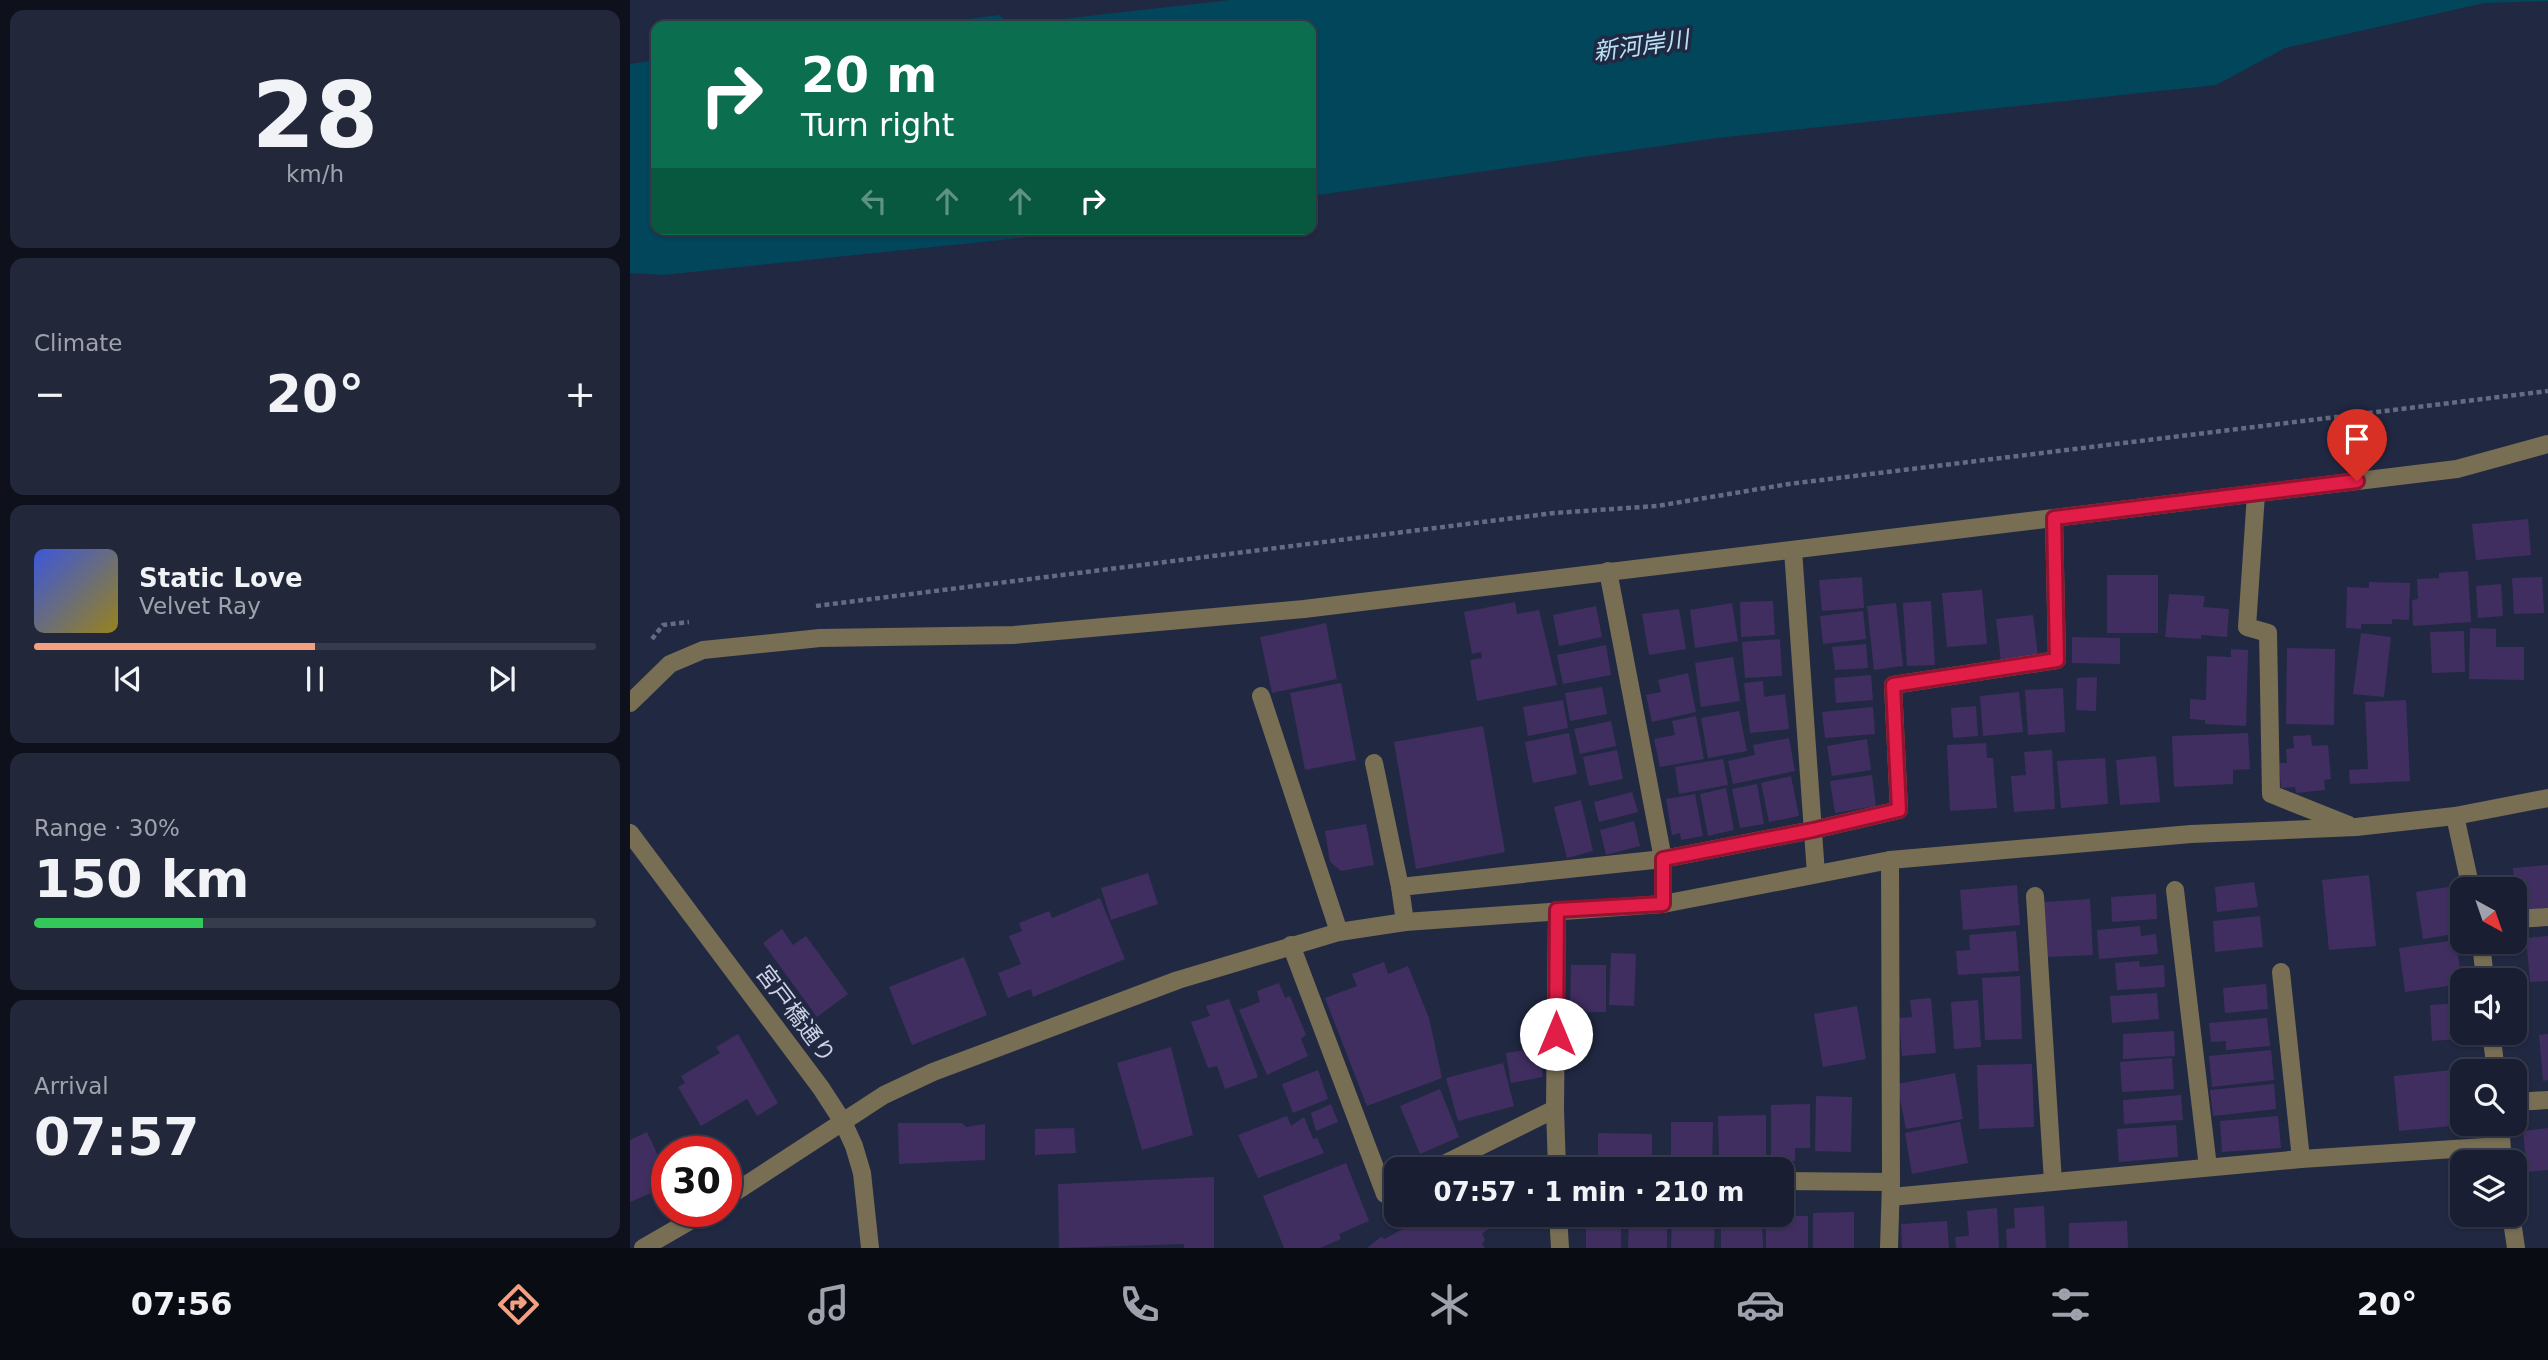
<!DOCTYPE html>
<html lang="en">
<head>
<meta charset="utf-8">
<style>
	body { margin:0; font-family:"DejaVu Sans","Noto Sans JP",sans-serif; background:#22273a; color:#f1f3f6; height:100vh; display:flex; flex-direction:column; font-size:26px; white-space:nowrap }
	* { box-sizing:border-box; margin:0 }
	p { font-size:23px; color:#9fa2ac }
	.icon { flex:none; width:38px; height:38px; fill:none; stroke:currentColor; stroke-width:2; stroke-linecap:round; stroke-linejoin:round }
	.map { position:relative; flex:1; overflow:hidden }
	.details { display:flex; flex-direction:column; gap:10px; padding:10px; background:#0e101c; width:630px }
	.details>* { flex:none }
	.guide { position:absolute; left:21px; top:21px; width:665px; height:214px; border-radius:14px; box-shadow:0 2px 5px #0004,0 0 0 2px #373c4d; background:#0b6e4f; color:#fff; overflow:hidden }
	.needle { width:46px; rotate:140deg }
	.buttons { position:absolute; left:1820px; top:877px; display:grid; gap:14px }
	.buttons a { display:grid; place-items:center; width:77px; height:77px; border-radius:14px; background:#191e32; box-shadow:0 2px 5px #0004,0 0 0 2px #373c4d; font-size:35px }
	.speed { position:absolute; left:21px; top:1136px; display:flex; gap:14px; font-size:35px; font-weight:700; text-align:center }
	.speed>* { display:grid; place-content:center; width:91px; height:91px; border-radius:50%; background:#191e32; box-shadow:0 2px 5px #0004,0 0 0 2px #373c4d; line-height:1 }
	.speed .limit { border:10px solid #d22; background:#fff; color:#111 }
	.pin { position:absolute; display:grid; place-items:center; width:60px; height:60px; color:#fff; margin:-72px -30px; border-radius:50% 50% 50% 0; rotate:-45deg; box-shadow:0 0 7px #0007 }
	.pin .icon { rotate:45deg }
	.me { position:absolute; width:77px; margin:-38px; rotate:0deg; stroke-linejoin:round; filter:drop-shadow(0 0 5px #0008) }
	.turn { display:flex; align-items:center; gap:24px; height:147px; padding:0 35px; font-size:32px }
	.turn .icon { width:91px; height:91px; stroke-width:2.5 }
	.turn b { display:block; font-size:49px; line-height:60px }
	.lanes { display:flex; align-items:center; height:66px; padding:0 35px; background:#0003; justify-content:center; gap:35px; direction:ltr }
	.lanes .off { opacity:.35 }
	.big { font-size:52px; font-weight:700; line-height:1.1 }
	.details .card { flex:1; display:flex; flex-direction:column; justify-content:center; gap:10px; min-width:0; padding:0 24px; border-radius:14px; background:#22273a }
	.details .dial { align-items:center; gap:0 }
	.dial b { font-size:91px; line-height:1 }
	.song { display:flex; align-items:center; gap:21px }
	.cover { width:84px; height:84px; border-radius:10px; background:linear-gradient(135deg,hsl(230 70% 55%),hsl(50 70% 35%)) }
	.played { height:7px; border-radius:4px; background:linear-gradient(90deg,#f2a080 50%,#373c4d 50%) }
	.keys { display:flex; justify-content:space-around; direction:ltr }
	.heat { display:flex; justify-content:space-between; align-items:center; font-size:38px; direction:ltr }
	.charge { height:10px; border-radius:5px; background:linear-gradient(90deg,#34c759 30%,#373c4d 0) }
	.trip { position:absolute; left:754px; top:1157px; width:410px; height:70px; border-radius:14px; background:#191e32; box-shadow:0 2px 5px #0004,0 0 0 2px #373c4d; font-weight:700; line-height:70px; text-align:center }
	.tab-bar { display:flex; height:112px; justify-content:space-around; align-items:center; background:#0a0c14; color:#9fa2ac }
	.tab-bar .icon { width:49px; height:49px }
	.tab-bar .active { color:#f2a080 }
	.tab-bar b { font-size:32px; color:#f1f3f6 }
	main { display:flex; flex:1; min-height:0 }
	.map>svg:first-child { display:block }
</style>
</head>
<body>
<main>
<section class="details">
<div class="card dial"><b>28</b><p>km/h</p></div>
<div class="card"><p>Climate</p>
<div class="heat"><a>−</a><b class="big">20°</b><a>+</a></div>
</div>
<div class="card">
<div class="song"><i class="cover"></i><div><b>Static Love</b><p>Velvet Ray</p></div></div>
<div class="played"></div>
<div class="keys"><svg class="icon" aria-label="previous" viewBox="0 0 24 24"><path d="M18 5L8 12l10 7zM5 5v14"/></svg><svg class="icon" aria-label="pause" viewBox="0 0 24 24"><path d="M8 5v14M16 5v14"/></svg><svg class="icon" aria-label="next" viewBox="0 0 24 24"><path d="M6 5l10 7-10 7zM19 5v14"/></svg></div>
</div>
<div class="card"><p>Range · 30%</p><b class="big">150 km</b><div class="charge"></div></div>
<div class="card"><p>Arrival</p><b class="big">07:57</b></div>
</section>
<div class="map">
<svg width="1918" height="1248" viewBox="0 0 1918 1248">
	<rect width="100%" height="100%" fill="#212842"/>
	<!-- water -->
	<g fill="#02465c">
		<polygon points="600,0 1918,0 1918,1 1854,3 1655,48 1586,85 1087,138 681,196 681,26 283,26 369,15 380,25"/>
		<polygon points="26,60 26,229 476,229 33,275 0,273 0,64"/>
	</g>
	<!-- building -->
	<g fill="#402e61">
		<polygon points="1898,519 1901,555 1846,560 1842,524"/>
		<polygon points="1838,571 1841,622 1783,626 1782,600 1788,599 1787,579 1809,578 1809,573"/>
		<rect x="1477" y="575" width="51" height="58"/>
		<polygon points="1232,577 1234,608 1192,611 1189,580"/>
		<polygon points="1912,577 1914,613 1884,614 1882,578"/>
		<polygon points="1739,582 1780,583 1779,620 1762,619 1762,624 1731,624 1731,629 1716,628 1717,587 1739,588"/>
		<polygon points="1871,584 1873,616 1848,618 1846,586"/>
		<polygon points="1352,590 1357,644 1317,647 1312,593"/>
		<polygon points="1539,594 1575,596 1573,607 1599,609 1597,637 1571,635 1571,639 1535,637"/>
		<polygon points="1143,601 1145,635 1111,637 1110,602"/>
		<polygon points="1301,601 1305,665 1277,666 1273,603"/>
		<polygon points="885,602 887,614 909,610 927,685 847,701 840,660 852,658 851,652 842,654 834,612"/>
		<polygon points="1102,603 1108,641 1065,648 1060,610"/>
		<polygon points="1266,603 1273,666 1244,670 1237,606"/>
		<polygon points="966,606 972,637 929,646 923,615"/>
		<polygon points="1049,609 1056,649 1019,655 1012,614"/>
		<polygon points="1233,611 1236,639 1193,644 1190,616"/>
		<polygon points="1403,615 1408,656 1371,661 1366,619"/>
		<polygon points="696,623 707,679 642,693 630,637"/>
		<polygon points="1840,628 1866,629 1866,647 1894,647 1894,680 1839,679"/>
		<polygon points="1834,631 1835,672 1802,673 1800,632"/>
		<polygon points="1731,633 1761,637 1754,697 1723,694"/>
		<polygon points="1442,637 1490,638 1490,664 1442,663"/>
		<polygon points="1150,639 1152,676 1115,678 1112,642"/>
		<polygon points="1236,644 1238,668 1205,670 1202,647"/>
		<polygon points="976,645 981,675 933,684 927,655"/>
		<polygon points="1657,648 1705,649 1704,725 1656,724"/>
		<polygon points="1601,649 1618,650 1616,726 1575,724 1575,720 1560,719 1560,699 1576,700 1577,656 1601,657"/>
		<polygon points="1103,657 1110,701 1071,707 1065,663"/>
		<polygon points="1058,673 1066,712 1022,722 1016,695 1031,692 1028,680"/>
		<polygon points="1241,675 1243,700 1206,703 1204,678"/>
		<polygon points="1467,677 1466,711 1446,710 1447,678"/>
		<polygon points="1133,681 1134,697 1155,694 1159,729 1120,733 1114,683"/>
		<polygon points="711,683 726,760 675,770 660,693"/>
		<polygon points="972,687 977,714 940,721 935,693"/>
		<polygon points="1433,688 1435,732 1398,735 1395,690"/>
		<polygon points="1389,692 1393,732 1353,736 1350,696"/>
		<polygon points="933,700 938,728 898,736 893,707"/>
		<polygon points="1776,700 1780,781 1720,784 1719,770 1738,769 1735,702"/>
		<polygon points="1346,706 1348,736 1323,738 1321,708"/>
		<polygon points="1243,707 1245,734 1195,738 1192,712"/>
		<polygon points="1109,711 1117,751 1078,758 1071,718"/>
		<polygon points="1066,716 1074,759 1030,767 1024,739 1045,735 1042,721"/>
		<polygon points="981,721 986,746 950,754 944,729"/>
		<polygon points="853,726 875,852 786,869 764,742"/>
		<polygon points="939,733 947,774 903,783 895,742"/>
		<polygon points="1618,733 1620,769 1603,770 1603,784 1544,787 1542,736"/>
		<polygon points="1681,735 1682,746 1698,745 1701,779 1694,780 1695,790 1666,793 1665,787 1651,788 1649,763 1657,763 1656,749 1664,748 1663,736"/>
		<polygon points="1159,738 1165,771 1103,784 1098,761 1125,755 1123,745"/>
		<polygon points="1237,739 1241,770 1202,776 1197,746"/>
		<polygon points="1356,743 1357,758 1363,758 1367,808 1320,811 1317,745"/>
		<polygon points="987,750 993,779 959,786 953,757"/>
		<polygon points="1422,750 1425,809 1384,812 1381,776 1396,775 1394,752"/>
		<polygon points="1526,756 1530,802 1490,805 1486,760"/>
		<polygon points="1475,758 1478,804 1431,808 1427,761"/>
		<polygon points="1093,759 1098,785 1049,794 1045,767"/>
		<polygon points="1242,775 1246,806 1205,813 1200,781"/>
		<polygon points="1161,776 1169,816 1139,822 1131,783"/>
		<polygon points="1127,784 1134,824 1110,828 1102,789"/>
		<polygon points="1096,788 1104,830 1078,836 1070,794"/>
		<polygon points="1002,792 1008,812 969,822 964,802"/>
		<polygon points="1065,794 1073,836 1051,840 1050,833 1042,835 1036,799"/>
		<polygon points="951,800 963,851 937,858 924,807"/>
		<polygon points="1004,821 1010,846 976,855 970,830"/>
		<polygon points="736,824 744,865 711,871 700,862 695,831"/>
		<polygon points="1918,865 1918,908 1887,910 1883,868"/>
		<polygon points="518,873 528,904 481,920 471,888"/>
		<polygon points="1739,875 1746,946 1699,950 1692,880"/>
		<polygon points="1624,882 1628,907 1587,912 1585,887"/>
		<polygon points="1387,885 1390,925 1333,930 1330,890"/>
		<polygon points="1818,887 1824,934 1793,939 1786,892"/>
		<polygon points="1526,894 1527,919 1482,922 1481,897"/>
		<polygon points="470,898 495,959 403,997 401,989 378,998 368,973 391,964 379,936 392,931 389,923 419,911 422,918"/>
		<polygon points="1460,899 1463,955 1416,957 1414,902"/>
		<polygon points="1630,916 1633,947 1585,952 1583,921"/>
		<polygon points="1510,926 1511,936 1526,934 1528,954 1469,959 1467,930"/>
		<polygon points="152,929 163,945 176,936 218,994 187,1017 133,943"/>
		<polygon points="1386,931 1389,971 1328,975 1326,951 1340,950 1339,935"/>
		<polygon points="1918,936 1918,981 1900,982 1896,938"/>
		<polygon points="1826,940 1832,984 1775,992 1769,948"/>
		<polygon points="981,953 1006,954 1004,1006 979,1005"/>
		<polygon points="334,957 357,1015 282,1045 259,987"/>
		<polygon points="1509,961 1510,967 1534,965 1535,987 1487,990 1485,963"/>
		<polygon points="754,962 758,974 778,966 799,1018 812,1078 737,1106 695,998 727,986 722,974"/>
		<polygon points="941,965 976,965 976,1012 940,1012"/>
		<polygon points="1390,976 1392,1039 1355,1040 1352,978"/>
		<polygon points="649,983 655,998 660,996 676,1035 671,1039 678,1056 637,1075 609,1010 630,1002 627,991"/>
		<polygon points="1636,984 1638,1009 1595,1013 1593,988"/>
		<polygon points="1527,993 1529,1019 1482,1023 1480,996"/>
		<polygon points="1301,998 1306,1053 1272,1056 1269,1018 1282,1017 1280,1000"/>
		<polygon points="599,999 628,1077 595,1089 587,1066 578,1068 561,1022 580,1016 576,1006"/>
		<polygon points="1348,1000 1351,1047 1324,1049 1321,1002"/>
		<polygon points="1832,1003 1832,1032 1839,1032 1840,1038 1802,1041 1800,1005"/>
		<polygon points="1227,1006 1236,1059 1193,1067 1184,1014"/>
		<polygon points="1637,1018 1640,1046 1596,1050 1596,1041 1581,1042 1579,1023"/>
		<polygon points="1544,1031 1545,1056 1493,1059 1493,1034"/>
		<polygon points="108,1034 148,1103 127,1116 117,1099 71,1126 48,1087 55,1083 51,1076 90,1053 86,1047"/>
		<polygon points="1918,1034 1918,1080 1913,1081 1909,1035"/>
		<polygon points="541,1047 563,1135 512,1150 487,1063"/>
		<polygon points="908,1048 913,1077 881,1083 876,1053"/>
		<polygon points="1641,1050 1644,1080 1582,1087 1579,1056"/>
		<polygon points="1542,1058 1544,1089 1492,1092 1490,1062"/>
		<polygon points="873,1063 884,1106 828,1121 816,1078"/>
		<polygon points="1402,1064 1404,1127 1349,1129 1347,1065"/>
		<polygon points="1832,1069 1832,1125 1769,1131 1764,1076"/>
		<polygon points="688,1070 698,1099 663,1113 652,1084"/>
		<polygon points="1325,1073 1333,1119 1276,1129 1267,1084"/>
		<polygon points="1644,1084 1646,1109 1583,1116 1580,1090"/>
		<polygon points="810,1089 829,1137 790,1154 770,1106"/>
		<polygon points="1551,1095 1553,1120 1494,1124 1493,1100"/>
		<polygon points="1186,1096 1222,1097 1221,1152 1185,1151"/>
		<polygon points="701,1104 708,1122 686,1131 681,1113"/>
		<polygon points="1180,1104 1180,1148 1165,1148 1165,1161 1141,1161 1141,1105"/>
		<polygon points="1136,1115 1136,1158 1089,1158 1088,1116"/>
		<polygon points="657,1116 661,1126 674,1117 683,1139 687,1138 694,1153 628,1178 608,1135"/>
		<polygon points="1648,1116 1651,1148 1592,1152 1590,1121"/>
		<polygon points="1041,1122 1083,1122 1082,1167 1041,1167"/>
		<polygon points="1330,1122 1338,1163 1282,1174 1275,1133"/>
		<polygon points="268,1123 332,1123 336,1127 355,1124 355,1160 269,1164"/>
		<polygon points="1546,1125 1548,1157 1489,1162 1487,1129"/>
		<polygon points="444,1128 446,1153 405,1155 405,1129"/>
		<polygon points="1918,1128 1918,1170 1897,1172 1893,1131"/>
		<polygon points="17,1132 37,1175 37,1186 0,1202 0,1140"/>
		<polygon points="968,1133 1022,1134 1022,1167 968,1166"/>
		<polygon points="716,1163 739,1221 709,1234 711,1239 690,1248 654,1248 633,1196"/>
		<polygon points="584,1177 584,1248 554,1248 554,1244 429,1248 428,1184"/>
		<polygon points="1414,1206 1416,1248 1377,1248 1376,1229 1385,1228 1384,1208"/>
		<polygon points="1367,1208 1369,1248 1326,1248 1325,1237 1339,1236 1337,1211"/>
		<polygon points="1224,1212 1224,1248 1183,1248 1183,1213"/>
		<polygon points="798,1214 876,1214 852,1234 855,1240 852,1244 855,1248 737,1248 751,1237 755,1239"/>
		<rect x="956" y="1214" width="35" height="34"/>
		<polygon points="999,1215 1037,1215 1037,1248 998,1248"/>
		<rect x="1136" y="1216" width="42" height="32"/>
		<polygon points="1132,1219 1133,1248 1091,1248 1091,1221"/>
		<polygon points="1042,1220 1085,1221 1084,1248 1041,1248"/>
		<polygon points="1317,1221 1319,1248 1272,1248 1271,1224"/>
		<polygon points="1497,1221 1498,1248 1439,1248 1439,1223"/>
	</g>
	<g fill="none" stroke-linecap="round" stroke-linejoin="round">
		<!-- path -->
		<g stroke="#656b82" stroke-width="4.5" stroke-dasharray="5 3.5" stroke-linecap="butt">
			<polyline points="186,606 924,513 1027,506 1159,484 1918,391"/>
			<polyline points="22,639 33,625 59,622"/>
		</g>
		<!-- minor -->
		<g stroke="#776e54" stroke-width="18">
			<polyline points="1626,494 1617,627 1638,633 1641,794 1719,825"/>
			<polyline points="1163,550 1186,874"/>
			<polyline points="978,571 1033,859 1033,904"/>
			<polyline points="631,696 709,932"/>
			<polyline points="0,703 40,664 73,650 190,638 384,635 674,609 1827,469 1918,444"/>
			<polyline points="744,763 770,887"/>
			<polyline points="1825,816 1841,889"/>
			<polyline points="0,833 191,1088 213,1122 224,1146 232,1173 240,1248"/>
			<polyline points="1545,890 1578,1167"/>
			<polyline points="1405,896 1423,1182"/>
			<polyline points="927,910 925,1109 927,1169"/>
			<polyline points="1885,919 1918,917"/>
			<polyline points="775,922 770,887 1033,859 1183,830 1269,810 1263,685 1427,660 1424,518"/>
			<polyline points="1851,942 1855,980"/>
			<polyline points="661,945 755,1194 766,1188"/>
			<polyline points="1651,972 1671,1159"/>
			<polyline points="1861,1032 1866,1071"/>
			<polyline points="1885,1102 1918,1100"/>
			<polyline points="1870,1124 1873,1162"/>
			<polyline points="804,1169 925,1109"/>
			<polyline points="1152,1181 1261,1182"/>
			<polyline points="1261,1197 1671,1159 1870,1146"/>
			<polyline points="96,1198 254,1095 303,1072 548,980 709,932 775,922 1033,904 1260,860 1561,834 1726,827 1825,816 1918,798"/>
			<polyline points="928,1214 930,1248"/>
			<polyline points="1881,1214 1886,1248"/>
			<polyline points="13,1248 77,1211"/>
			<polyline points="1259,1248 1261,1182 1260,860"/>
		</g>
	</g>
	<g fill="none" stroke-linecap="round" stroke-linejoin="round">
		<!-- route casing -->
		<g stroke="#92132f" stroke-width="18">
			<polyline id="route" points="926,1034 927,910 1033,904 1033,859 1183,830 1269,810 1263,685 1427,660 1424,518 1727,481"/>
		</g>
		<!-- route -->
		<use href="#route" stroke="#e11d48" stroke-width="12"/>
	</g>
	<g text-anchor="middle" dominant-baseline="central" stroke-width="7" stroke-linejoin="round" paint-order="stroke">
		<!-- street labels -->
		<g font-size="23" fill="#cdd3e4" stroke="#212842">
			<text transform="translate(166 1014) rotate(53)">宮戸橋通り</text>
		</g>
		<!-- water labels -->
		<g font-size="24" font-style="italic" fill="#bbe1f3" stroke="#212842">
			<text transform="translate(1011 46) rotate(-8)">新河岸川</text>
		</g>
	</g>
</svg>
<div class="buttons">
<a><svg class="needle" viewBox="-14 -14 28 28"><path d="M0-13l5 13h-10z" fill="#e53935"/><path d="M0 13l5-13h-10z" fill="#9fa2ac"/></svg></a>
<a><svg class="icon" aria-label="sound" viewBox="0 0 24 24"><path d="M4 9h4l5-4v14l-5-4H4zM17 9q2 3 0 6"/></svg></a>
<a><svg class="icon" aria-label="search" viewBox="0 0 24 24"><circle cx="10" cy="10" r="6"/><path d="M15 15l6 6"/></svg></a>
<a><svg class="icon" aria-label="layers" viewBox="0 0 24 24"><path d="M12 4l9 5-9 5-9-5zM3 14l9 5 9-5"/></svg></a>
</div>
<div class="speed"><div class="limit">30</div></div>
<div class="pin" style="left:1727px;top:481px;background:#d93025"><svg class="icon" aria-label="arrive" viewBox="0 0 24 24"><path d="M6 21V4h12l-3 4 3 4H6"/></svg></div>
<svg class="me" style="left:926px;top:1034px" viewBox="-20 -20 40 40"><circle r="19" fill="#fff"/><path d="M0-13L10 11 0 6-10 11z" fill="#e11d48"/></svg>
<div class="trip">07:57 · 1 min · 210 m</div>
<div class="guide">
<div class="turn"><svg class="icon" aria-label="right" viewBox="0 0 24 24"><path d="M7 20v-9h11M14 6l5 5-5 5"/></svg><div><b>20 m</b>Turn right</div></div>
<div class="lanes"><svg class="icon off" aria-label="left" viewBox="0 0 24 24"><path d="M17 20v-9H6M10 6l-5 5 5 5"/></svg><svg class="icon off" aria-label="ahead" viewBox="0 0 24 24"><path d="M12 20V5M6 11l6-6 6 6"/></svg><svg class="icon off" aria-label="ahead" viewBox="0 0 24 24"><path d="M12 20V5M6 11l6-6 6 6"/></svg><svg class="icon" aria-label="right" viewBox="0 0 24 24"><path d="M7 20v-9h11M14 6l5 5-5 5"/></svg></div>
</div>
</div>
</main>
<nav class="tab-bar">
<b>07:56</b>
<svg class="icon active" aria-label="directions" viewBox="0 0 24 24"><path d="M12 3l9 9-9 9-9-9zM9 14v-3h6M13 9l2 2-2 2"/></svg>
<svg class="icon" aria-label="music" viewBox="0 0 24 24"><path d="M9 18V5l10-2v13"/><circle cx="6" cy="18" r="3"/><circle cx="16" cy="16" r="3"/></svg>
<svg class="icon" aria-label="phone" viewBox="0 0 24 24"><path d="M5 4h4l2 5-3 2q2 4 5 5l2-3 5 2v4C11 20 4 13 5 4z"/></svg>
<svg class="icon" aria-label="climate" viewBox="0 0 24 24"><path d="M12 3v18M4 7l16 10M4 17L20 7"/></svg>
<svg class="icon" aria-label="car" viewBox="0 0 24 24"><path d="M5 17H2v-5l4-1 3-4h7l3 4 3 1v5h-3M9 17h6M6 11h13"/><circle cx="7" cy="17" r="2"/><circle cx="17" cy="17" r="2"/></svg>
<svg class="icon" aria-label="filters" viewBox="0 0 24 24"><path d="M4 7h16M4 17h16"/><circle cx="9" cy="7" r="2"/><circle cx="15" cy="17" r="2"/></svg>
<b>20°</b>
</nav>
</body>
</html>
